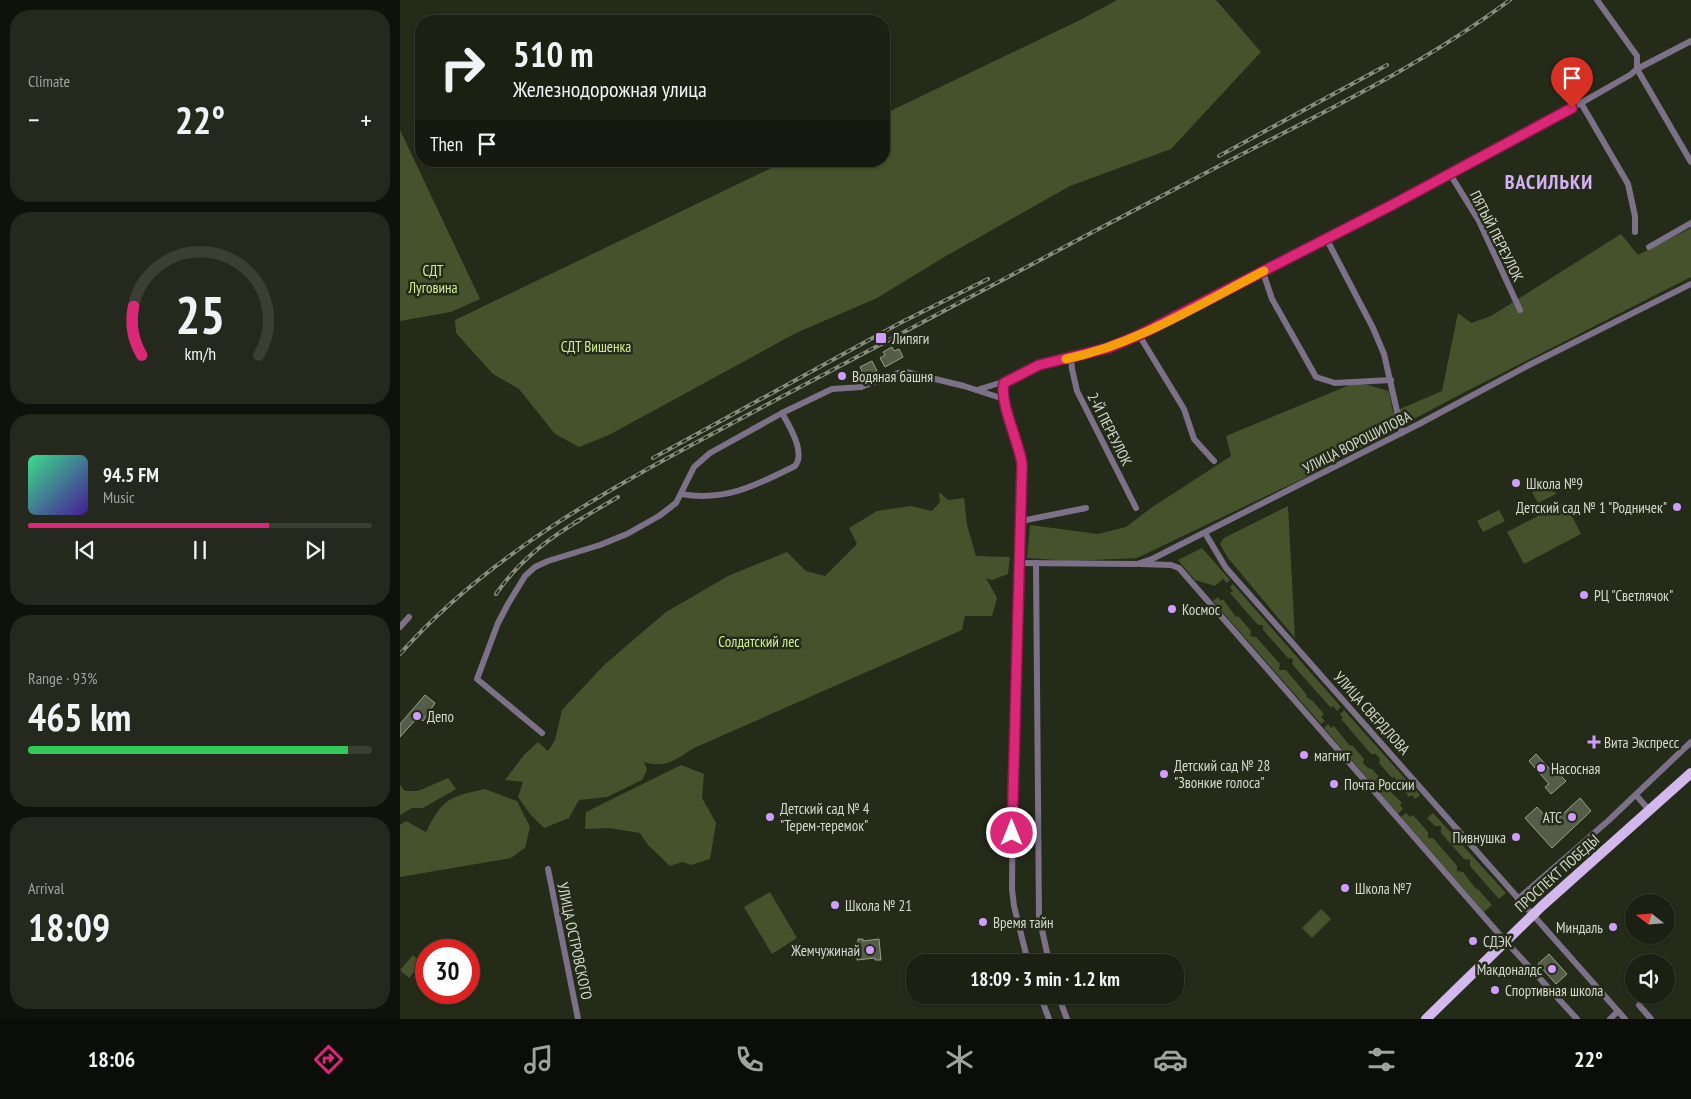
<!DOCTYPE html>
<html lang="en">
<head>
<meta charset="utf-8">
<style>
	body { margin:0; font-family:"PT Sans Narrow",sans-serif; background:#25281c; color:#f1f3f6; height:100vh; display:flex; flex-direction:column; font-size:19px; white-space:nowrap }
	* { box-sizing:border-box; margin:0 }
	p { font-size:16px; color:#a0a3a0 }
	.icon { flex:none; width:28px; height:28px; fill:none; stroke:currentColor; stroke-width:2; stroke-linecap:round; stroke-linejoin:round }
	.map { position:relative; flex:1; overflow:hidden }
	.side { display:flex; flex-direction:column; gap:10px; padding:10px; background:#0f120a; width:400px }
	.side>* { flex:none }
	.guide { position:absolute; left:15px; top:15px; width:475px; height:152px; border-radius:20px; box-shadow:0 1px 4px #0004,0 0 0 1px #3a3e33; background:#1c2013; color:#f1f3f6; overflow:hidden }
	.needle { width:32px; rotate:287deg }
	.buttons { position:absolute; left:1225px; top:894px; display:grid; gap:10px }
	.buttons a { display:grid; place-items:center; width:50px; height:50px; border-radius:50%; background:#1c2013; box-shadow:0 1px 4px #0004,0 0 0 1px #3a3e33; font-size:25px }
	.speed { position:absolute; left:15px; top:939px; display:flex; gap:10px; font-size:25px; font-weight:700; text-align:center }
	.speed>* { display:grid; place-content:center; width:65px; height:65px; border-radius:50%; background:#1c2013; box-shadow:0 1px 4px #0004,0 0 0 1px #3a3e33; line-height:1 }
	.speed .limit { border:8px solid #d22; background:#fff; color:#111 }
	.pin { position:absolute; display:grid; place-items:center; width:42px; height:42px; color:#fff; margin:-51px -21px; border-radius:50% 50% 50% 0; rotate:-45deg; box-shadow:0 0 5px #0007 }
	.pin .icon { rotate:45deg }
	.me { position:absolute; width:55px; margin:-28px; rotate:0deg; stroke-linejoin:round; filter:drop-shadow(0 0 4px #0008) }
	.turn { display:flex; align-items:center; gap:18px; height:105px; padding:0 15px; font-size:22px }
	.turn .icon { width:65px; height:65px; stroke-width:2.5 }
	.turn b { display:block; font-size:35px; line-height:42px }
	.then { display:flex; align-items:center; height:48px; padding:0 15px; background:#0003; gap:10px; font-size:19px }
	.big { font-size:38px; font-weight:700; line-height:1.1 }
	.side .card { flex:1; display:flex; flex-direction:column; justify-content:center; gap:8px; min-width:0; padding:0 18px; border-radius:20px; background:#25281c }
	.side .dial { align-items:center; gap:0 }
	.dial svg { height:130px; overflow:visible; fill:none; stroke:#3a3e33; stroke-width:7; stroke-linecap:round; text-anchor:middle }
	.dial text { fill:#f1f3f6; stroke:none }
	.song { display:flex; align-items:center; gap:15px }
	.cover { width:60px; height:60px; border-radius:8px; background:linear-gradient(135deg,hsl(150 70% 55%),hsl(260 70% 35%)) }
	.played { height:5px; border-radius:2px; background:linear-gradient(90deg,#db2777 70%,#3a3e33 70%) }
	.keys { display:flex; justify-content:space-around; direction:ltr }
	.heat { display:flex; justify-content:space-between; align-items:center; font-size:28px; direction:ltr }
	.charge { height:8px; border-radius:4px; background:linear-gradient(90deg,#34c759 93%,#3a3e33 0) }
	.trip { position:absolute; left:506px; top:954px; width:278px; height:50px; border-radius:20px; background:#1c2013; box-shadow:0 1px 4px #0004,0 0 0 1px #3a3e33; font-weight:700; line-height:50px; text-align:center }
	.tabs { display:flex; height:80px; justify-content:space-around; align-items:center; background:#0b0d08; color:#a0a3a0 }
	.tabs .icon { width:35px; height:35px }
	.tabs .current { color:#db2777 }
	.tabs b { font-size:22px; color:#f1f3f6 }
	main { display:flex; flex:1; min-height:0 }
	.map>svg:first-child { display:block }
</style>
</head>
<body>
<main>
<section class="side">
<div class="card"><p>Climate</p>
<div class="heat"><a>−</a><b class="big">22°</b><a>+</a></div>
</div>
<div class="card dial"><svg viewBox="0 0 100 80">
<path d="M14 69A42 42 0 1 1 86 69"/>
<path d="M14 69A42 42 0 0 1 9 39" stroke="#db2777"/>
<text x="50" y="56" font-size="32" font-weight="700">25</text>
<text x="50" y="72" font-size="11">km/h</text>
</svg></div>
<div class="card">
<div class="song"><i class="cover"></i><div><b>94.5 FM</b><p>Music</p></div></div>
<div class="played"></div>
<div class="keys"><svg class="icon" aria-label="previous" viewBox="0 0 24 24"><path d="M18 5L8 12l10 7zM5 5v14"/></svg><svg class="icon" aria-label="pause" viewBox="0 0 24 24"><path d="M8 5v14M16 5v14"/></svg><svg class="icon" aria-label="next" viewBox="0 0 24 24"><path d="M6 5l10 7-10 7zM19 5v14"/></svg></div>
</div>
<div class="card"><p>Range · 93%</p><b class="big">465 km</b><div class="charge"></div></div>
<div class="card"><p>Arrival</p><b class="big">18:09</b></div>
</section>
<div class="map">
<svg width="1291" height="1019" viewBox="0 0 1291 1019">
	<rect width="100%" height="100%" fill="#252b19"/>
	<!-- green -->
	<g fill="#45522c">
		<polygon points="717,0 816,0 861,52 771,149 670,186 546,256 477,298 396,333 209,435 179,447 155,434 119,389 93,374 56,333 55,320 386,161 484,161 484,114 680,20"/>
		<polygon points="0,130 80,299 51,312 0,321"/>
		<polygon points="1291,228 1291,277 1057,396 902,479 737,558 670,561 627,558 630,525 698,534 726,527 751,508 831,456 826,436 957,382 989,391 993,412 1042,391 1058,313 1071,323 1091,316 1221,234 1238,255"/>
		<polygon points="1150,483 1156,494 1138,503 1132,492"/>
		<path d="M539,492L548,500L564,498L567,525L576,556L610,557L608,574L592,580L586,578L597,598L592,616H565L562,630L294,748C276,759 266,769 244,762L247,770L242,780L207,797L179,800L169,818L144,828L130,814L118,797L123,782L105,780L124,755L138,742L148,751L155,740L162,710L204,665L266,612L328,576L387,552L406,571L425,576L457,544L449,528L477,511L511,506L532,511L540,502Z"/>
		<polygon points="1165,502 1181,534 1124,564 1107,532"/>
		<polygon points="888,506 895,638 828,558 820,544 824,538"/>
		<polygon points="1099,510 1105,521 1083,532 1077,521"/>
		<polygon points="802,548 830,580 827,583 823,579 815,586 795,580 778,560"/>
		<polygon points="833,584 941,707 937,711 933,706 931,708 892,664 893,659 888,658 863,630 863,625 858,625 830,593 833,591 830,587"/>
		<polygon points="818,597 821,601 823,599 836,617 838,616 851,631 850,636 856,637 880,664 879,670 886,670 907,695 906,696 910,700 911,699 924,714 921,717 925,721 921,724 813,601"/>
		<polygon points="944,710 1020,795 1015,799 1012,795 1009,797 994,777 992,778 979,763 980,759 976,754 971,754 941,719 943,718 940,714"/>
		<polygon points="928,724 931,728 934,726 950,746 952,745 964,759 963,763 968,768 972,769 985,784 984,785 1002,803 1000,805 1003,809 998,814 924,728"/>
		<polygon points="281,765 304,774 302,798 316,823 310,859 291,865 282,862 270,866 248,845 240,833 209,828 185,829 186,812"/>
		<polygon points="48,778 56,789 23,808 12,808 0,815 0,785 5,791 18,791"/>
		<path d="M85,789L117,801L130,827L125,848L111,858L0,877V825L6,821L26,832C43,798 49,797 85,789Z"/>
		<polygon points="1006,813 1010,817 1013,815 1028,832 1028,838 1033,838 1057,866 1057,871 1063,872 1076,889 1077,888 1092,905 1084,912 1001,817"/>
		<polygon points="1033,813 1106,893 1099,899 1070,866 1070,860 1064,859 1041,833 1041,826 1035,826 1027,818"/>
		<polygon points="370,892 397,938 372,954 344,907"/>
		<polygon points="921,909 931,919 912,938 902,928"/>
		<polygon points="13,955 22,963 9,978 0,970"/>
	</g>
	<!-- building -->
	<g fill="#555d49" stroke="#979f89">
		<polygon points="492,347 494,351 499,349 503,357 485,367 480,358 485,355 483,352"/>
		<polygon points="472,361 477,371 465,377 460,367"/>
		<polygon points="25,695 35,703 23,721 18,717 0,737 0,724"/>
		<polygon points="1136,754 1157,777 1160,775 1166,781 1151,794 1145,787 1149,784 1129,761"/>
		<polygon points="1180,798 1191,811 1152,848 1125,818 1137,807 1152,824"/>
		<polygon points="458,939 463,939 463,941 479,939 481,960 475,960 475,958 457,960"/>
		<polygon points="1149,954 1167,974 1156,984 1138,964"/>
	</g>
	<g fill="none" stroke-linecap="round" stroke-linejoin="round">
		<!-- street -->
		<g stroke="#7d7089" stroke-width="6">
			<polyline points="1197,0 1237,56 1237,69 1291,162"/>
			<polyline points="1181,103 1228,184 1235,216 1235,232"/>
			<polyline points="1050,174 1079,221 1120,310"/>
			<polyline points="926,238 973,328 984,354 1002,433"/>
			<polyline points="1249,247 1291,223"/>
			<polyline points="863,272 872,299 916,377 935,383 991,380"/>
			<polyline points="739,335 784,409 794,439 814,461"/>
			<polyline points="671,358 672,369 677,391 736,508"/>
			<path d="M606,381C597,395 619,445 622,464L613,776L612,889L614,906L628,962"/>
			<polyline points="577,390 606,381 639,365 708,348 739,335 1050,174 1188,99 1230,75 1237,69 1291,41"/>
			<path d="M281,494C325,502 357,485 395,466C406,453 389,425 382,413"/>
			<polyline points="621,521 686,508"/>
			<polyline points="805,533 826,568 1225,1019"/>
			<polyline points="619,563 737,564 752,559 1019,424 1129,365 1291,284"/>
			<polyline points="636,563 639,916 649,962"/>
			<polyline points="741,564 771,565 779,568 1099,934 1177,1019"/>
			<polyline points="0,627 9,617"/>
			<polyline points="142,733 77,679 98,623 108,604 125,576 135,567 148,561 200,545 227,534 259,516 276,503 294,467 310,453 382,413 432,389 461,387 498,373 506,372 564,386 604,399"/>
			<polyline points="1236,795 1249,810"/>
			<polyline points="148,869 178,1019"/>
			<polyline points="1118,899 1208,821 1291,742"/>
			<polyline points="640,995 649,1019"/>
			<polyline points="658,995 667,1019"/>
			<polyline points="1239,1005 1251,1019"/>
			<polyline points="1210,1019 1218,1011"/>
		</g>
		<!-- primary -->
		<polyline stroke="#d2b8ed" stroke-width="10" points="1026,1019 1142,906 1291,773"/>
		<!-- rail casing -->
		<g stroke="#898d7f" stroke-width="4">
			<g id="rail">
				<polyline points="819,156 987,65"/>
				<polyline points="253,458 500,323 588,279"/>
				<polyline points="174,523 218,497"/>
				<path d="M96,594C118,562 147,539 180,520"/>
				<path d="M0,654C98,544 230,478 357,410C505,331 652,253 800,176C904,121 1015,71 1110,0"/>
			</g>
		</g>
		<!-- rail -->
		<use href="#rail" stroke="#252b19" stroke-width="2" stroke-dasharray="5.5" stroke-linecap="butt"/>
	</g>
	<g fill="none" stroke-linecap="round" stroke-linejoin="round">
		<!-- route casing -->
		<g stroke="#8e194d" stroke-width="12">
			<path id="route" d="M612,833L622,464C619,442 599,402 604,383L639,365L708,348L739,335L992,205L1172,108"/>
		</g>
		<!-- route -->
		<use href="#route" stroke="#db2777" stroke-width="9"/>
		<!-- slow -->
		<path stroke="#f59e0b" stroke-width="9" d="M666,359C737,344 800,304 864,271"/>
	</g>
	<!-- markers -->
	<g fill="#d09dfe" stroke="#252b19" stroke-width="2">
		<rect x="475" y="332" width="12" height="12" rx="2.5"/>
		<circle cx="442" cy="376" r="5"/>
		<circle cx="1116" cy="483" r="5"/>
		<circle cx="1277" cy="507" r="5"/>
		<circle cx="1184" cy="595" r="5"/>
		<circle cx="772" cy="609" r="5"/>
		<circle cx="17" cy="716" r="5"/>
		<path d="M1191.5 734.5h5v5h5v5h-5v5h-5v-5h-5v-5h5z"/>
		<circle cx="904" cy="755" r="5"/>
		<circle cx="1141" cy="768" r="5"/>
		<circle cx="764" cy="774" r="5"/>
		<circle cx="934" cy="784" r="5"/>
		<circle cx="370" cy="817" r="5"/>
		<circle cx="1172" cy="817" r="5"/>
		<circle cx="1116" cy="837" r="5"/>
		<circle cx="945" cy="888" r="5"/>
		<circle cx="435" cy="905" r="5"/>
		<circle cx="583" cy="922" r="5"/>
		<circle cx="1213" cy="927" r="5"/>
		<circle cx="1073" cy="941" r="5"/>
		<circle cx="470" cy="950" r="5"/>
		<circle cx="1152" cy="969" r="5"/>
		<circle cx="1095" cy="990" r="5"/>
	</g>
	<g text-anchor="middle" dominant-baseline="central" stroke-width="5" stroke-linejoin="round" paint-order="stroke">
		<!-- street labels -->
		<g font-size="15" fill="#d5d9ce" stroke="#252b19">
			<text transform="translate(1097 236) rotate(63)">ПЯТЫЙ ПЕРЕУЛОК</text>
			<text transform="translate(710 429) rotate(63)">2-Й ПЕРЕУЛОК</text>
			<text transform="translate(957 442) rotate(-27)">УЛИЦА ВОРОШИЛОВА</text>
			<text transform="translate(972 713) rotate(48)">УЛИЦА СВЕРДЛОВА</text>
			<text transform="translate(1157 873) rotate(-42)">ПРОСПЕКТ ПОБЕДЫ</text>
			<text transform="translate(175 941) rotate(78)">УЛИЦА ОСТРОВСКОГО</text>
		</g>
		<!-- park labels -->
		<g font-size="15" fill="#d0ef93" stroke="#252b19">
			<text x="33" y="270">СДТ<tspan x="33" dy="17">Луговина</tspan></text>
			<text x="196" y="346">СДТ Вишенка</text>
			<text x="359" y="641">Солдатский лес</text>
		</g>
		<!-- poi labels -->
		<g font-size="15" fill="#d5d9ce" stroke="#252b19" text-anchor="start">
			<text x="492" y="338">Липяги</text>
			<text x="452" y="376">Водяная башня</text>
			<text x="1126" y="483">Школа №9</text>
			<text x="1267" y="507" text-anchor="end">Детский сад № 1 "Родничек"</text>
			<text x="1194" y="595">РЦ "Светлячок"</text>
			<text x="782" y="609">Космос</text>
			<text x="27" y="716">Депо</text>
			<text x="1204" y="742">Вита Экспресс</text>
			<text x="914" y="755">магнит</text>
			<text x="774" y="765">Детский сад № 28<tspan x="774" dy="17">"Звонкие голоса"</tspan></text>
			<text x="1151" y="768">Насосная</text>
			<text x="944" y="784">Почта России</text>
			<text x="380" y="808">Детский сад № 4<tspan x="380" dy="17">"Терем-теремок"</tspan></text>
			<text x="1162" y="817" text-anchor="end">АТС</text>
			<text x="1106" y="837" text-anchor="end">Пивнушка</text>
			<text x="955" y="888">Школа №7</text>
			<text x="445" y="905">Школа № 21</text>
			<text x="593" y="922">Время тайн</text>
			<text x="1203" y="927" text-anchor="end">Миндаль</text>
			<text x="1083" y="941">СДЭК</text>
			<text x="460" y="950" text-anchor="end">Жемчужинай</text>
			<text x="1142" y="969" text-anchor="end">Макдоналдс</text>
			<text x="1105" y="990">Спортивная школа</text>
		</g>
		<!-- district labels -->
		<g font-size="20" font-weight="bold" letter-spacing="1" fill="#d3b1f4" stroke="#252b19">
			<text x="1149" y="182">ВАСИЛЬКИ</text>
		</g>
	</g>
</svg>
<div class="buttons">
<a><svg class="needle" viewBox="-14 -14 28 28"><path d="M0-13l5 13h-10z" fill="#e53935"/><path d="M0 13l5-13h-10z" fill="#a0a3a0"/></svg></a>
<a><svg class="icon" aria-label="sound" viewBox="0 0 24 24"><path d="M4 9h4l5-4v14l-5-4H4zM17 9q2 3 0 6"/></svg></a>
</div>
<div class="speed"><div class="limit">30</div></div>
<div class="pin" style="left:1172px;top:108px;background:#d93025"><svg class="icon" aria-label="arrive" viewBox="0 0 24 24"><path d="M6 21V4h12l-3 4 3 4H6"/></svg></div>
<svg class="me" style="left:612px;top:833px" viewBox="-20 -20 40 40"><circle r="17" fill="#db2777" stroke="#fff" stroke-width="3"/><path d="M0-11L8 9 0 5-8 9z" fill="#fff"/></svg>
<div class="trip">18:09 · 3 min · 1.2 km</div>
<div class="guide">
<div class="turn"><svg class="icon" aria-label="right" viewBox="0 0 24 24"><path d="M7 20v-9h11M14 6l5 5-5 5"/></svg><div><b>510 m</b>Железнодорожная улица</div></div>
<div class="then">Then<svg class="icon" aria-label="arrive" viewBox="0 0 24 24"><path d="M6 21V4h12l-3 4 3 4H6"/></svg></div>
</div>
</div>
</main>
<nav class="tabs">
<b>18:06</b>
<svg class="icon current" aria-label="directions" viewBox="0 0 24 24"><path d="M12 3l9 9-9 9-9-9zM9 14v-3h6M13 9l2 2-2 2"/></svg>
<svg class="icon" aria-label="music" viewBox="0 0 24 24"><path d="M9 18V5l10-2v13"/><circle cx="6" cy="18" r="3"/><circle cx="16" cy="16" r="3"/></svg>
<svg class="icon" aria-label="phone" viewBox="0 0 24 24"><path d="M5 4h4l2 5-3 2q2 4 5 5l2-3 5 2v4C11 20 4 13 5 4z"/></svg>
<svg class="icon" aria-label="climate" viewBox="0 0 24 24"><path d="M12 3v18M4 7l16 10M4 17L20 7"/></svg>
<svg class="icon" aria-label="car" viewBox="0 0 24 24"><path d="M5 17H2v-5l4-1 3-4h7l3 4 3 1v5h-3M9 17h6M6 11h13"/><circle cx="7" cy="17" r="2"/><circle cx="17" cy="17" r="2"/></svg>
<svg class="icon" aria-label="filters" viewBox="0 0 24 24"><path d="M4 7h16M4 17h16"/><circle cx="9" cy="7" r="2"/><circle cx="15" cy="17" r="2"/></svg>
<b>22°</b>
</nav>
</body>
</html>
